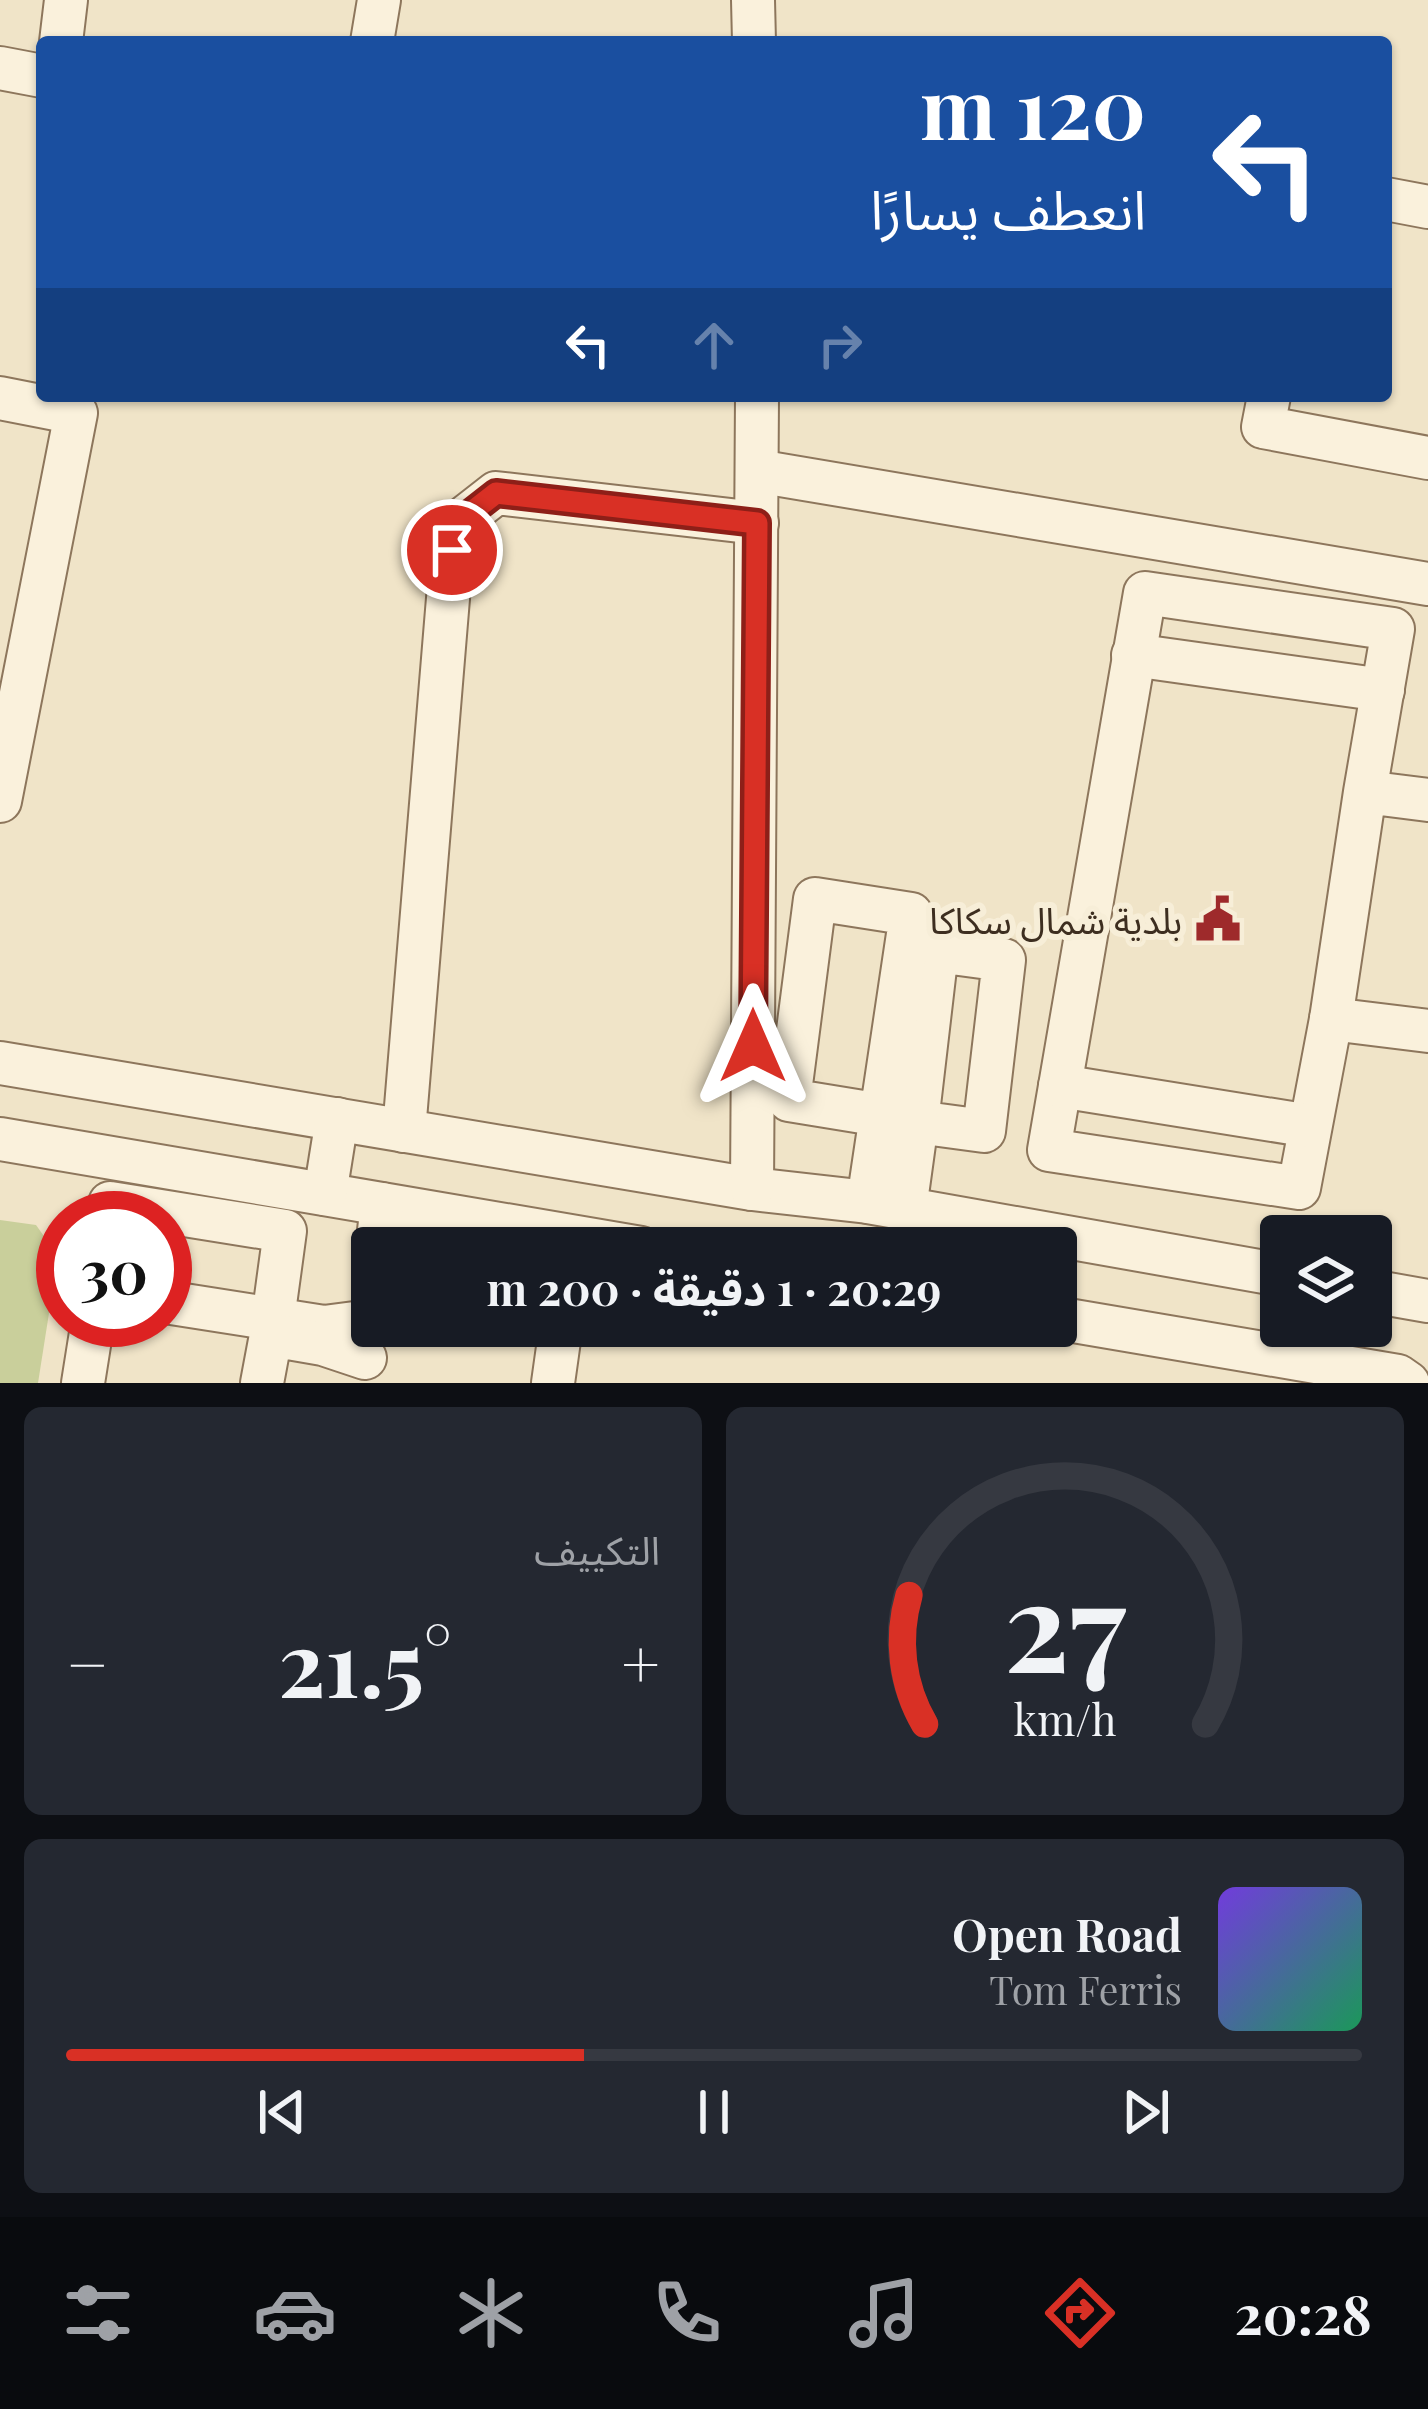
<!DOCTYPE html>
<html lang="ar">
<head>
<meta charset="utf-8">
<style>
	body { margin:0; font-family:"Playfair Display","Noto Sans Arabic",serif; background:#242831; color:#f1f3f6; direction:rtl; height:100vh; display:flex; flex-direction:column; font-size:45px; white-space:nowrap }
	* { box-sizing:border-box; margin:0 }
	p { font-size:39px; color:#9ea1a6 }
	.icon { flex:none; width:66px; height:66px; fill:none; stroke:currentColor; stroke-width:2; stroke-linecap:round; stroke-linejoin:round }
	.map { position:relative; height:1383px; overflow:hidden; direction:ltr }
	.sheet { display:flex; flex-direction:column; gap:24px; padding:24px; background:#0d0f14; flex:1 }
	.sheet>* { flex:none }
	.banner { position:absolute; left:36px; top:36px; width:1356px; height:366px; border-radius:12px; box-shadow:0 3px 9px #0004; direction:rtl; background:#1a4fa0; color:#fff; overflow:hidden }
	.controls { position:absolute; left:1260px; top:1215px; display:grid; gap:24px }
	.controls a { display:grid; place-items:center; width:132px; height:132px; border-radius:12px; background:#171b24; box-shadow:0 3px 9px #0004; font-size:60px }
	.speed { position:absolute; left:36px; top:1191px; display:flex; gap:24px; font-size:60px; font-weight:700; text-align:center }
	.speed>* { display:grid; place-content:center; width:156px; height:156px; border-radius:50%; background:#171b24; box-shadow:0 3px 9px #0004; line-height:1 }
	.speed .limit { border:18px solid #d22; background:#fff; color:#111 }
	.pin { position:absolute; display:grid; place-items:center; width:102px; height:102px; color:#fff; margin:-51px; border:6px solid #fff; border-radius:50%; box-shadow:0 3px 12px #0007 }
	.me { position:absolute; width:132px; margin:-66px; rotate:0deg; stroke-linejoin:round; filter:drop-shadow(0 0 9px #0008) }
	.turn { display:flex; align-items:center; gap:42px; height:252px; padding:0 48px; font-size:54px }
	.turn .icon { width:156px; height:156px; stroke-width:2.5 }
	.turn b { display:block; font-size:84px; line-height:102px }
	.lanes { display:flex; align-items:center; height:114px; padding:0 48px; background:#0003; justify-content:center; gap:60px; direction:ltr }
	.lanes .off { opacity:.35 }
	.big { font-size:90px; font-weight:700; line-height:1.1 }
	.sheet .widget { flex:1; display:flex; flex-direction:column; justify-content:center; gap:18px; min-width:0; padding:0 42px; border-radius:18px; background:#242831 }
	.sheet .dial { align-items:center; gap:0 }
	.dial svg { height:312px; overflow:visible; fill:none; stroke:#363941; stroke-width:7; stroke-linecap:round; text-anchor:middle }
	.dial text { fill:#f1f3f6; stroke:none }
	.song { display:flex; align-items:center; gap:36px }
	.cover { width:144px; height:144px; border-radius:18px; background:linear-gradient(135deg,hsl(260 70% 55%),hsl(150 70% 35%)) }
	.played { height:12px; border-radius:6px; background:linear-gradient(90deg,#d93025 40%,#363941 40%) }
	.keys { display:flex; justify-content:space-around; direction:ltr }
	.heat { display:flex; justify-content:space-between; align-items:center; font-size:66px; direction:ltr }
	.sheet .tiles { flex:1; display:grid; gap:24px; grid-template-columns:1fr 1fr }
	.widget:last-child { grid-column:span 2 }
	.trip { position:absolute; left:351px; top:1227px; width:726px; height:120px; border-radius:12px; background:#171b24; box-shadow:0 3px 9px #0004; font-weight:700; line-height:120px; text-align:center; direction:rtl }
	.menu { display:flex; height:192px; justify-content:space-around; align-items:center; background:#090b0e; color:#9ea1a6 }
	.menu .icon { width:84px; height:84px }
	.menu .active { color:#d93025 }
	.menu b { font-size:54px; color:#f1f3f6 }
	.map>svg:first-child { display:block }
</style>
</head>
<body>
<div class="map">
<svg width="1428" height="1383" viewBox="0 0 1428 1383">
	<rect width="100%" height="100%" fill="#f0e4c8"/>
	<!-- green -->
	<polygon fill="#c9cf9b" points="0,1220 36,1225 58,1256 38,1383 0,1383"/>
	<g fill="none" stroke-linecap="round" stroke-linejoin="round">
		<!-- minor casing -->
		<g stroke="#8d765c" stroke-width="46">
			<g id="minor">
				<polyline points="753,0 754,42"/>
				<polyline points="61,42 66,0"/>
				<polyline points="372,42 379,0"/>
				<polyline points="0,68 42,76"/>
				<polyline points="1386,199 1428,207"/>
				<polyline points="1269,396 1263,427 1428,458"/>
				<polyline points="0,398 76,413 0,801"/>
				<polyline points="757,471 1428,584"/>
				<polyline points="1133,655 1383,690"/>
				<polyline points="1365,792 1331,1019 1299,1188 1049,1150 1145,593 1393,629 1365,792 1428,800"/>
				<polygon points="937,951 1004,960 984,1131 917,1122"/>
				<polyline points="1331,1019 1428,1031"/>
				<polyline points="0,1063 752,1189 868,1202 1281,1275"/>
				<polyline points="1060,1086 1310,1126"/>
				<polyline points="404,1131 452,550 464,518 496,493 757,523"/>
				<polyline points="0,1139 641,1248"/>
				<polyline points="752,1189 757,396"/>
				<polyline points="325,1194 337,1119"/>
				<polyline points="868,1202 881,1115 789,1100 815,899 911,914 881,1115 917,1122 905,1209"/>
				<polyline points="108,1218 110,1203 285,1231 273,1319"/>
				<polyline points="377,1248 382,1204"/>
				<polyline points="1371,1291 1428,1301"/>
				<polyline points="165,1302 324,1327 370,1321"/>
				<polyline points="1056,1318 1398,1376 1408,1383"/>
				<polyline points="83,1383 93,1320"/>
				<polyline points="262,1383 271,1335 323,1344 365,1358"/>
				<polyline points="553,1383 561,1326"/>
			</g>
		</g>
		<!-- minor -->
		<use href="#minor" stroke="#faf1dc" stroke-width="42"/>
	</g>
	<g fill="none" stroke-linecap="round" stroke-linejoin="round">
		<!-- route casing -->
		<g stroke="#8d1f18" stroke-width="30">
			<polyline id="route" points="452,550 464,518 496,493 757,523 753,1046"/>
		</g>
		<!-- route -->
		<use href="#route" stroke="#d93025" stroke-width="21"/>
	</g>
	<!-- icons -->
	<defs>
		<g id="civic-bare" transform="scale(3.6)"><path d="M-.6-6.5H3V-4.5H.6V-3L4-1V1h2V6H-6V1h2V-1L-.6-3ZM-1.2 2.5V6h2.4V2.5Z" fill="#9e2a2b" stroke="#f7eed8" stroke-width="2.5" paint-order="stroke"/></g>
	</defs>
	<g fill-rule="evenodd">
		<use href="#civic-bare" x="1218" y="919"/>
	</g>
	<g text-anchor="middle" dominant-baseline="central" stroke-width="12" stroke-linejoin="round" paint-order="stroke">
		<!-- poi labels -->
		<g font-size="36" fill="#3d2e20" stroke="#f7eed8" text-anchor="end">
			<text x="1182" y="919">بلدية شمال سكاكا</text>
		</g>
	</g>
</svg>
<div class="controls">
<a><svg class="icon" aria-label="layers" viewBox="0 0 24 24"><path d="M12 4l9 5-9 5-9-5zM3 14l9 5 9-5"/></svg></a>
</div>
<div class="speed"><div class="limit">30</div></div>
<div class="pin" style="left:452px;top:550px;background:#d93025"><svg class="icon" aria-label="arrive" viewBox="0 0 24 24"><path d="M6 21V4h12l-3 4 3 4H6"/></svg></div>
<svg class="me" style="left:753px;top:1046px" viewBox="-20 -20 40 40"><path d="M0-17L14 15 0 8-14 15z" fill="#d93025" stroke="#fff" stroke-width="4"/></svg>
<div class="trip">20:29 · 1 دقيقة · 200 m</div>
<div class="banner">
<div class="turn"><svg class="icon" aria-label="left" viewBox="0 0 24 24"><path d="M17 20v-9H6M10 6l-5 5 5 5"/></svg><div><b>120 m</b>انعطف يسارًا</div></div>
<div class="lanes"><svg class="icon" aria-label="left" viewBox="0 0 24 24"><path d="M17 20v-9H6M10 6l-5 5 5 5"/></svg><svg class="icon off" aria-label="ahead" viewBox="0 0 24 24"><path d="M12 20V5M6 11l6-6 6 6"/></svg><svg class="icon off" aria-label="right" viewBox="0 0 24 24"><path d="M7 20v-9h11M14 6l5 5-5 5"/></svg></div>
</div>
</div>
<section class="sheet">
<div class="tiles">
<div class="widget dial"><svg viewBox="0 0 100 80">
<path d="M14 69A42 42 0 1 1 86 69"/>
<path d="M14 69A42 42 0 0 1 10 36" stroke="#d93025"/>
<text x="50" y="56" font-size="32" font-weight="700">27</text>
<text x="50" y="72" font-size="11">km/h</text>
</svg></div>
<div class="widget"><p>التكييف</p>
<div class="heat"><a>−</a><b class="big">21.5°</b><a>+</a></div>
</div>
<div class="widget">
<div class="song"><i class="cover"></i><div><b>Open Road</b><p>Tom Ferris</p></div></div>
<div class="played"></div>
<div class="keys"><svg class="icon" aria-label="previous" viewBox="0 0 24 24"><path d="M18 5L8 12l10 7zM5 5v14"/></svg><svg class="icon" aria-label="pause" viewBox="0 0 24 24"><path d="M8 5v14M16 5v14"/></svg><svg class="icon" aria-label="next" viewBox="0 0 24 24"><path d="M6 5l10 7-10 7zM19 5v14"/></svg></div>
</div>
</div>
</section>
<nav class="menu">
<b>20:28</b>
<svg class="icon active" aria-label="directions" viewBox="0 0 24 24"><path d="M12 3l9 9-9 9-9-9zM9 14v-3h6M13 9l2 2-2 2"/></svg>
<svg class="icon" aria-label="music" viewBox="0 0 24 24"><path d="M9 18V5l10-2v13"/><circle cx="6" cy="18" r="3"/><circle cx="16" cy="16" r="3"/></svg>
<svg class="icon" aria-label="phone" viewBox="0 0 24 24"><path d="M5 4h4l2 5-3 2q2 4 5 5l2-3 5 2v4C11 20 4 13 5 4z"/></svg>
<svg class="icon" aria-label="climate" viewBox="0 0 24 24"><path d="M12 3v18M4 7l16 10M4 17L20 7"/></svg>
<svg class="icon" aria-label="car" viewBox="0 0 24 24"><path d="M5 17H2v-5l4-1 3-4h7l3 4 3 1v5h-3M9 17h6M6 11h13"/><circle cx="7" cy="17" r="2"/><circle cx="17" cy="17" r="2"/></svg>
<svg class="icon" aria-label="filters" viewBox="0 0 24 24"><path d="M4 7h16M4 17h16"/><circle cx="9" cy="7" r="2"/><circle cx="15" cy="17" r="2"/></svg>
</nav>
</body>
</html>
